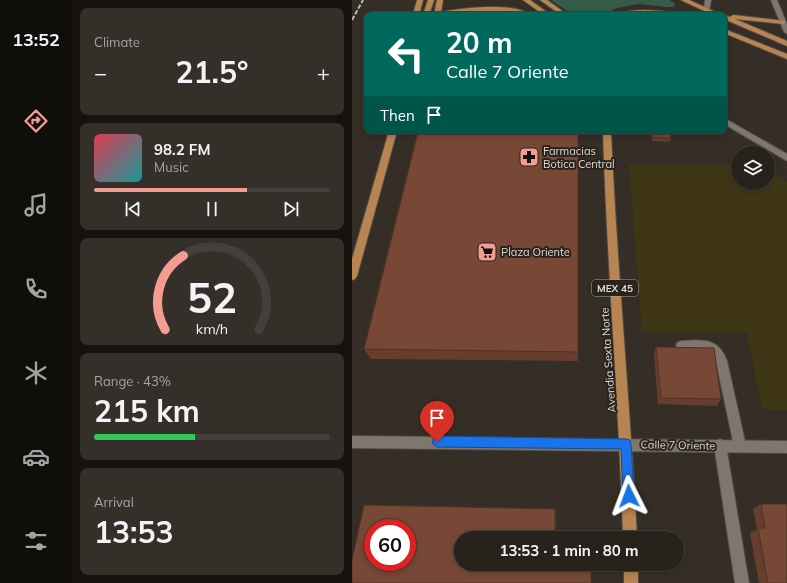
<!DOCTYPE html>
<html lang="en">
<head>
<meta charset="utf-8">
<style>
	body { margin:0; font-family:Mulish,sans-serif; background:#342f29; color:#f1f3f6; height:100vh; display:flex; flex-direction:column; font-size:15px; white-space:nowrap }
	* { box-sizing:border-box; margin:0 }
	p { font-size:13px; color:#a5a4a3 }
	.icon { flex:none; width:22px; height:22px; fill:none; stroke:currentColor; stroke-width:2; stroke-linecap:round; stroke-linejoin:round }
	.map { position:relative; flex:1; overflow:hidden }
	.details { display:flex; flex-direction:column; gap:8px; padding:8px; background:#16130f; width:280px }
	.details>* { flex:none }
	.top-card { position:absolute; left:12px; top:12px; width:363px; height:122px; border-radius:8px; box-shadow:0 2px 6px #0003,0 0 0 1px #443f3b; background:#00695c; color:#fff; overflow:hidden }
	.tools { position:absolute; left:379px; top:146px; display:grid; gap:8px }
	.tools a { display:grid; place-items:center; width:44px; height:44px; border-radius:50%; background:#28221c; box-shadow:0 2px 6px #0003,0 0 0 1px #443f3b; font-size:20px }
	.speed { position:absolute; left:12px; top:519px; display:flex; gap:8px; font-size:20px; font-weight:700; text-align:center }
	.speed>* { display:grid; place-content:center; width:52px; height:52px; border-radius:50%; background:#28221c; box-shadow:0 2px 6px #0003,0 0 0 1px #443f3b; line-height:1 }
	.speed .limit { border:6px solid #d22; background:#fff; color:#111 }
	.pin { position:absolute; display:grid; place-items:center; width:34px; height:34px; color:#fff; margin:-41px -17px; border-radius:50% 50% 50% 0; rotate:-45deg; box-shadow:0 0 4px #0007 }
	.pin .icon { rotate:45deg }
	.me { position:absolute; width:44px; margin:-22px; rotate:357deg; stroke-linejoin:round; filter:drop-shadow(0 0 3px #0008) }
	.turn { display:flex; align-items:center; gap:14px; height:84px; padding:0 16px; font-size:18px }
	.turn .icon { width:52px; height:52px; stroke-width:2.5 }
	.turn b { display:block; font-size:28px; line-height:34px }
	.then { display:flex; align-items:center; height:38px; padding:0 16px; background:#0003; gap:8px; font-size:15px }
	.big { font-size:30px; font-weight:700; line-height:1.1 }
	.details .tile { flex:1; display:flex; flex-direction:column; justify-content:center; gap:6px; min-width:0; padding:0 14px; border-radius:8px; background:#342f29 }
	.details .dial { align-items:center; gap:0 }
	.dial svg { height:104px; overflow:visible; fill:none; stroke:#443f3b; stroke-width:7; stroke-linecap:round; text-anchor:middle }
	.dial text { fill:#f1f3f6; stroke:none }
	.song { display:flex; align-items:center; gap:12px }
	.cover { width:48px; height:48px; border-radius:6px; background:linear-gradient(135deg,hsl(350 70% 55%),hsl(180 70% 35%)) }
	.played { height:4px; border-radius:2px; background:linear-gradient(90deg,#f59c92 65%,#443f3b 65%) }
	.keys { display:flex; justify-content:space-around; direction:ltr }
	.heat { display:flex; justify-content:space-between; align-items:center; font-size:22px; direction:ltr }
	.charge { height:6px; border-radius:3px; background:linear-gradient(90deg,#34c759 43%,#443f3b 0) }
	.trip { position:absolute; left:102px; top:531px; width:230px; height:40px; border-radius:20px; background:#28221c; box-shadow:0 2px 6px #0003,0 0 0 1px #443f3b; font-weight:700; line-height:40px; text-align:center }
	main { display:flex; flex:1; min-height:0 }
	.tab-bar { display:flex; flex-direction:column; width:72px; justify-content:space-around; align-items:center; background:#100e0b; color:#a5a4a3 }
	.tab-bar .icon { width:28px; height:28px }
	.tab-bar .selected { color:#f59c92 }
	.tab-bar b { font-size:18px; color:#f1f3f6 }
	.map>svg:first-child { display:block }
</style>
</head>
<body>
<main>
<nav class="tab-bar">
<b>13:52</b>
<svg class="icon selected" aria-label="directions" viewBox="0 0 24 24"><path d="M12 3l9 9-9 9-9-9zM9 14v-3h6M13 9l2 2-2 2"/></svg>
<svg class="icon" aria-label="music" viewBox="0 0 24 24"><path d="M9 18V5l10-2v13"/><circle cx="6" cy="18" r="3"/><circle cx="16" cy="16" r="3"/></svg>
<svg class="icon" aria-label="phone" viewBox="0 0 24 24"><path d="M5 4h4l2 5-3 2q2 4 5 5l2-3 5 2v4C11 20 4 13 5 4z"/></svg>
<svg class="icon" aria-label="climate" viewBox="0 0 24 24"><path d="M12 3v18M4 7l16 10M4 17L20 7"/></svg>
<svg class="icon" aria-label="car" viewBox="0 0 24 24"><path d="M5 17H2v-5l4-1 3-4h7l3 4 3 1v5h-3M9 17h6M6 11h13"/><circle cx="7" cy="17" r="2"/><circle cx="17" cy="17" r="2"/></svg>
<svg class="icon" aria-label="filters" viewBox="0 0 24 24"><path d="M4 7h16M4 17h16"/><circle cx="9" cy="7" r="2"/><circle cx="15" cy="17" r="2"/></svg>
</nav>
<section class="details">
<div class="tile"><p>Climate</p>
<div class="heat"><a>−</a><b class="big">21.5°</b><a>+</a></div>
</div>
<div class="tile">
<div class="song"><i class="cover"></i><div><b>98.2 FM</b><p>Music</p></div></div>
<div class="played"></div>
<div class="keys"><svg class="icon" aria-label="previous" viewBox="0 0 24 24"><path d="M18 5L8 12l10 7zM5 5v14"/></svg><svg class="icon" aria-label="pause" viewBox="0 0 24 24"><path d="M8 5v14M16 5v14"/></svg><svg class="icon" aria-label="next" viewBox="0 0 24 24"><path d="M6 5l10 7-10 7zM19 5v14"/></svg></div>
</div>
<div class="tile dial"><svg viewBox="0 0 100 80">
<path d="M14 69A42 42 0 1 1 86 69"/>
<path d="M14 69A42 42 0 0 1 28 12" stroke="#f59c92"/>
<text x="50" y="56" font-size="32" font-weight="700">52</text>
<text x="50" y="72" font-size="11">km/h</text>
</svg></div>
<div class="tile"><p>Range · 43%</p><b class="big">215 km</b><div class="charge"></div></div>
<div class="tile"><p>Arrival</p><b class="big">13:53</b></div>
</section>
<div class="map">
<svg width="435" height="583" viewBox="0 0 435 583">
	<rect width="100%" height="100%" fill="#352e26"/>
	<!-- green -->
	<polygon fill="#365b48" points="199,0 317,0 323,3 322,7 315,7 286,4 265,8 251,15 221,15"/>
	<!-- sand -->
	<polygon fill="#3f3616" points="277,164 386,165 386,183 416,183 416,169 435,182 435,410 410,409 395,332 290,331"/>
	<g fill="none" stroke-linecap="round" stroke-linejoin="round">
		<!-- service casing -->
		<g stroke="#524d46" stroke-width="2">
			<g id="service">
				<polygon points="353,0 359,0 357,11 352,10"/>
				<path d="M329,341C351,340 366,337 375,361L394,446L392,450L388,452L384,450L382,446L363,357C355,347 341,350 329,351L325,349L324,346L325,343Z"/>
				<polygon points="368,439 372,441 374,445 397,583 383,583 362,445 364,441"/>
			</g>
		</g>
		<!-- minor casing -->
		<g stroke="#524d46" stroke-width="2">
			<g id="minor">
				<polygon points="419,0 425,0 435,24 435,34 432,32"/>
				<polygon points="0,436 435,441 435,453 0,448"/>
			</g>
		</g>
		<!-- secondary casing -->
		<g stroke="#524d46" stroke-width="2">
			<polygon id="secondary" points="372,118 435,154 435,161 372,124"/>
		</g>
		<!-- primary casing -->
		<g stroke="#524d46" stroke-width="2">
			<g id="primary">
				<polygon points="65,0 71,0 67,15 61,15"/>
				<polygon points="76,0 82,0 77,15 71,15"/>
				<path d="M85,0H91L89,12C109,8 163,2 179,15L131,11L82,15Z"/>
				<polygon points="171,0 178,0 199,15 192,15"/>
				<polygon points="188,0 195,0 216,15 209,15"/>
				<polygon points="329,0 337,0 370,15 361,15"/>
				<polygon points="291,10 311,11 328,15 291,14 268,15 277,11"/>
				<polygon points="372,15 378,17 381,15 433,21 434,22 431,24 383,19 435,41 435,46 372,19"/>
				<polygon points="372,29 435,54 435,59 372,33"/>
				<polygon points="37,131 45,131 5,276 3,279 0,280 0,259"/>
				<path d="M251,131H259C265,267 278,402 285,538H271C267,402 255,267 251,131Z"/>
				<rect x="272" y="564" width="14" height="19"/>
			</g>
		</g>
		<!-- service -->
		<use href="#service" fill="#7f776e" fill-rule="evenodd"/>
		<!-- minor -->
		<use href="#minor" fill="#7f776e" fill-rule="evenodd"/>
		<!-- secondary -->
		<use href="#secondary" fill="#7f776e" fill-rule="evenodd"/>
		<!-- primary -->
		<use href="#primary" fill="#b78452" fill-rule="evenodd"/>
		<!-- rail -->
		<polyline stroke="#c0bbb6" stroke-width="2" stroke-dasharray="4.5 2" stroke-linecap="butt" points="0,20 11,0"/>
	</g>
	<!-- wall -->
	<g fill="#653e2e">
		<polygon points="299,131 318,131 319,138 318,142 300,141"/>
		<polygon points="304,347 369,399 365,406 306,404 302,354"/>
		<polygon points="12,349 226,352 226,361 19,359"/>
		<polygon points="409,504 435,583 407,583 398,533 405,529 401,509"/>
	</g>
	<!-- shaded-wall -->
	<polygon fill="#533225" points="203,509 204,515 204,538 203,538"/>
	<!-- building -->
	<g fill="#764835" stroke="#533225" fill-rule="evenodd">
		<polygon points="300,131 318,131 319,138 301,138"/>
		<polygon points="66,132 226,134 226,352 12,349"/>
		<polygon points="304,347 362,348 369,399 309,398"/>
		<polygon points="409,504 435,504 435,583 416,583 406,528 413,528"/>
		<path d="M12,505L203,509V538H109V564H202V568L239,569V583H0V560ZM21,528H55V562H21Z"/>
	</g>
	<!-- route -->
	<polygon fill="#1a73e8" stroke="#114b97" points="85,436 274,439 278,440 279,444 282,496 281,500 277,501 273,500 271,496 269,449 85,447 82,445 80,442 82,438"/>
	<!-- icons -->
	<defs>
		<g id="pharmacy-square" transform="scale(1)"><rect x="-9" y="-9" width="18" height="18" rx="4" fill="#f59c92" stroke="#2b241c"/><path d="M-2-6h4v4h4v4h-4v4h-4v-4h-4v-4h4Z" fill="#111"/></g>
		<g id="supermarket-square" transform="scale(1)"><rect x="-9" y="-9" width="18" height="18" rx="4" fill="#f59c92" stroke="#2b241c"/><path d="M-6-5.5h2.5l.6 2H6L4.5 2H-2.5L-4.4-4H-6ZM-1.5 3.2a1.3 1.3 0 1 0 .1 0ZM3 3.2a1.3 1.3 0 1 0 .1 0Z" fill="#111"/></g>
	</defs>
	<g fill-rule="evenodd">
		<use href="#pharmacy-square" x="177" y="157"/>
		<use href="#supermarket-square" x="135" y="252"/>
	</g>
	<g text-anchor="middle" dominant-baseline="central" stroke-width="4" stroke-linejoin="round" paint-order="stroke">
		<!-- shield labels -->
		<rect fill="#2b241c" stroke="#a8a39d" stroke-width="1" x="240" y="280" width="46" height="16" rx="3"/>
		<g font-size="10" font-weight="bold" fill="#ded9d4">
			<text x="263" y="288">MEX 45</text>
		</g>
		<!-- poi labels -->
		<g font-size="11" fill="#ded9d4" stroke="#2b241c" text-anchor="start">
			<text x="191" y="151">Farmacias<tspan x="191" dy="13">Botica Central</tspan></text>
			<text x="149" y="252">Plaza Oriente</text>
		</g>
		<!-- street labels -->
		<g font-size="11" fill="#ded9d4" stroke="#2b241c">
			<text transform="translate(256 360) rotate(-94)">Avendia Sexta Norte</text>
			<text transform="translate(326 445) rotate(1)">Calle 7 Oriente</text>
		</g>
	</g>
</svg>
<div class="tools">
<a><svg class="icon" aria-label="layers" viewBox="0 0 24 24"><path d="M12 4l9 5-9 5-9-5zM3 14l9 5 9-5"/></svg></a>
</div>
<div class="speed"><div class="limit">60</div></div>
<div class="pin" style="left:85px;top:442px;background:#d93025"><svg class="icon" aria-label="arrive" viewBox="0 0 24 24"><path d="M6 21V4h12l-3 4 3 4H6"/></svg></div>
<svg class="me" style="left:277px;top:496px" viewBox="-20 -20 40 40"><path d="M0-17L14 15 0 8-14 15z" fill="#1a73e8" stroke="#fff" stroke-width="4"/></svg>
<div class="trip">13:53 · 1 min · 80 m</div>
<div class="top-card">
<div class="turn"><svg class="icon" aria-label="left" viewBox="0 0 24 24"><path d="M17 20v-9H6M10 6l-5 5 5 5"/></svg><div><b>20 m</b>Calle 7 Oriente</div></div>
<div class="then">Then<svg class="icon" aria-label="arrive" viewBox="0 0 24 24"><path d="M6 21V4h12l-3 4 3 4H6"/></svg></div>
</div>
</div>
</main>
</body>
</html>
